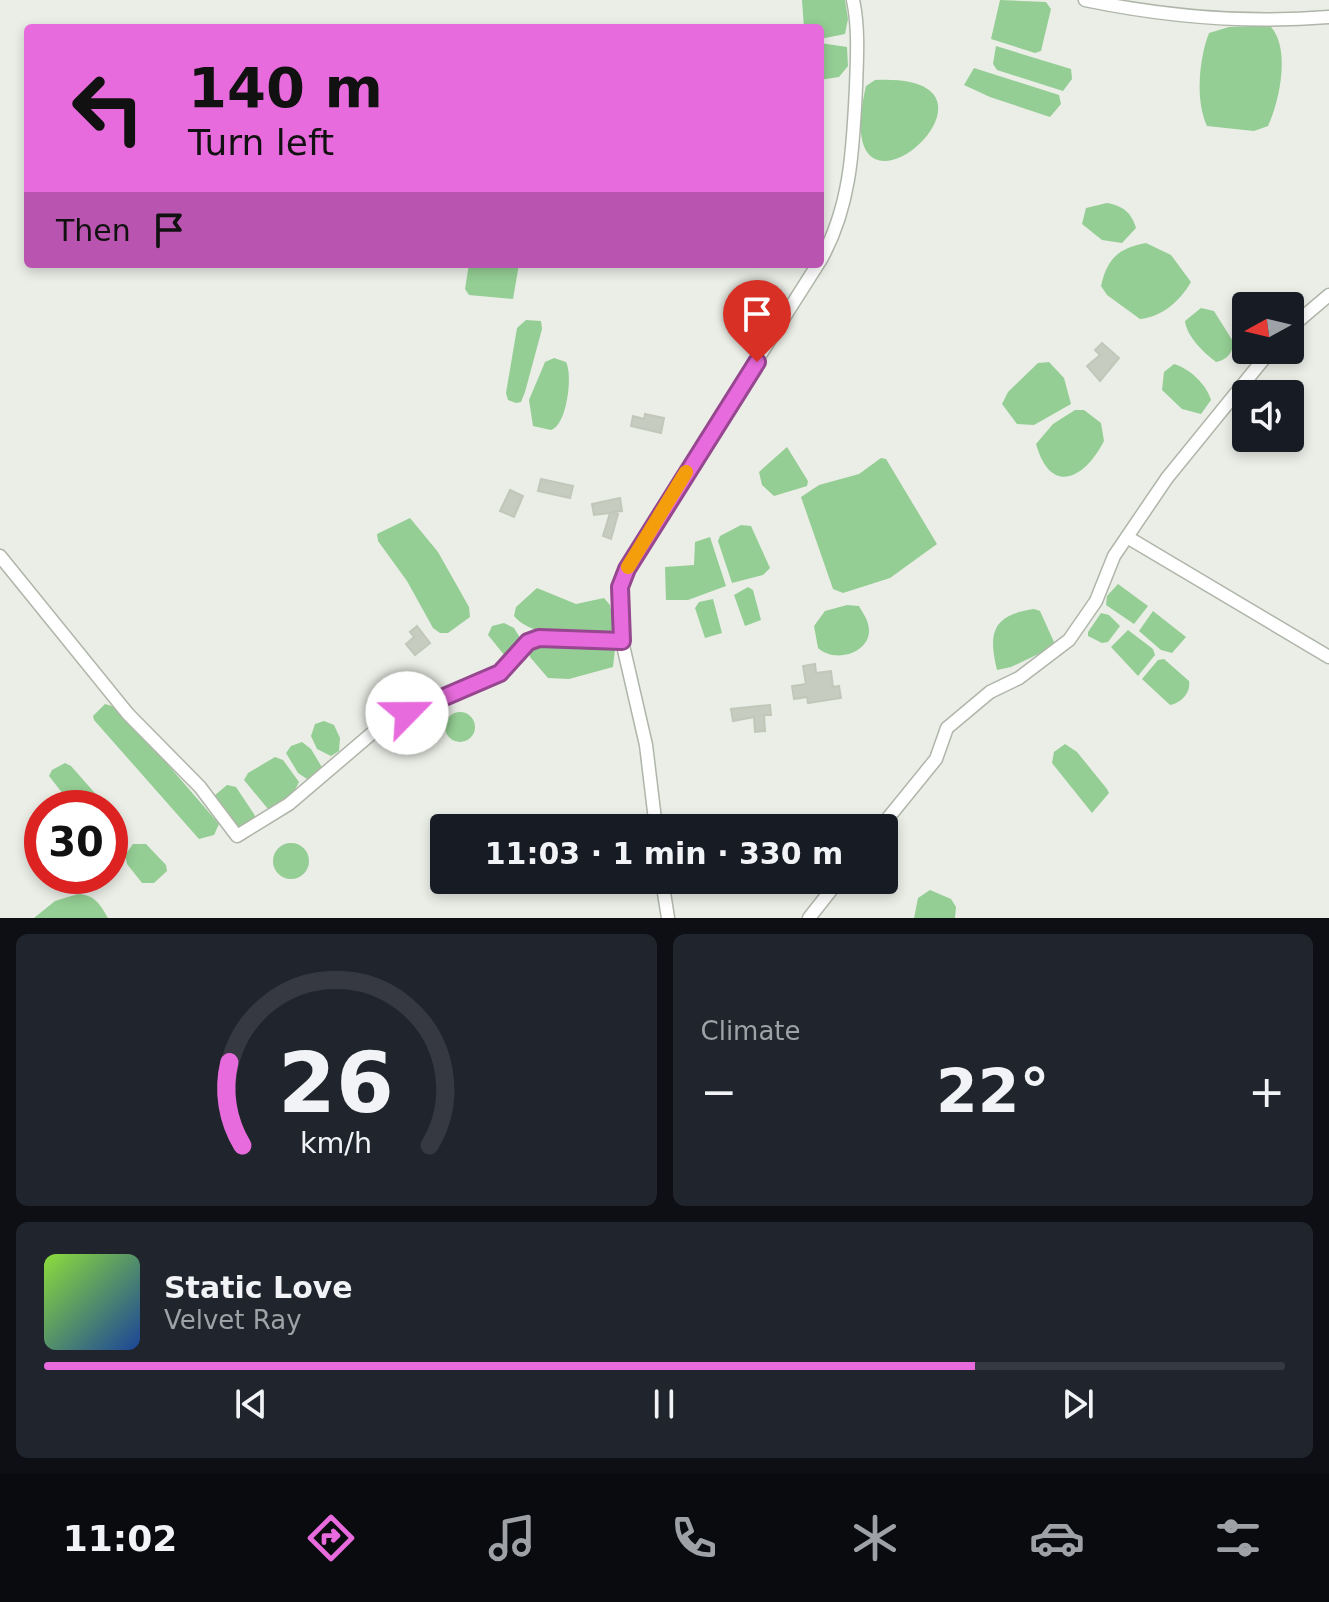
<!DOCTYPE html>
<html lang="en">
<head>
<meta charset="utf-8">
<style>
	body { margin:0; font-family:"DejaVu Sans",sans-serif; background:#20242c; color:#f1f3f6; height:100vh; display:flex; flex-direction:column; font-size:30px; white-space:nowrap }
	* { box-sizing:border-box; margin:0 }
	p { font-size:26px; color:#9ea1a6 }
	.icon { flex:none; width:44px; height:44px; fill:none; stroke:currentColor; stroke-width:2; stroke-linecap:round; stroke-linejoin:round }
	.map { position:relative; height:918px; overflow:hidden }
	.details { display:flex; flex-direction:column; gap:16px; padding:16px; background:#0d0f14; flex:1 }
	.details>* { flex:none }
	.hud { position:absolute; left:24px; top:24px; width:800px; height:244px; border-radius:8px; box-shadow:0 4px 12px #0003; background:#e86bdd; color:#111; overflow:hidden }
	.needle { width:52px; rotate:262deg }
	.controls { position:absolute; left:1232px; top:292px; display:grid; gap:16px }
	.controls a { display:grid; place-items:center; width:72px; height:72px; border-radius:8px; background:#171b24; box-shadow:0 4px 12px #0003; font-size:40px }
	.speed { position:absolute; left:24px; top:790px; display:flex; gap:16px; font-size:40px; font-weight:700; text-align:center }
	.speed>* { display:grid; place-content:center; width:104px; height:104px; border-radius:50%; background:#171b24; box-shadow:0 4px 12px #0003; line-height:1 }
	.speed .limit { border:12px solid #d22; background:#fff; color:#111 }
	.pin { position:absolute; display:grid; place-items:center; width:68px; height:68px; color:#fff; margin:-82px -34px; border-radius:50% 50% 50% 0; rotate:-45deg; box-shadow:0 0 8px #0007 }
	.pin .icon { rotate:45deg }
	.me { position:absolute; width:88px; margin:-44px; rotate:67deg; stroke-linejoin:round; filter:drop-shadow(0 0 6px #0008) }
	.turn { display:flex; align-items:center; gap:28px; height:168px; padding:0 32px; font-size:36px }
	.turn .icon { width:104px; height:104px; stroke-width:2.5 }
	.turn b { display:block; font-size:56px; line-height:68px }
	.then { display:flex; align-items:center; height:76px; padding:0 32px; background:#0003; gap:16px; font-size:30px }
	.big { font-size:60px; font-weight:700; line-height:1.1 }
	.details .card { flex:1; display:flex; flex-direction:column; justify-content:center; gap:12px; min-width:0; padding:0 28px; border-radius:12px; background:#20242c }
	.details .dial { align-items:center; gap:0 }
	.dial svg { height:208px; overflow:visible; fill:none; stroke:#363941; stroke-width:7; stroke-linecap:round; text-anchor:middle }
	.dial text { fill:#f1f3f6; stroke:none }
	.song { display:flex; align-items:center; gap:24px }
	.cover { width:96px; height:96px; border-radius:12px; background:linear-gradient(135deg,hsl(90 70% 55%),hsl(220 70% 35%)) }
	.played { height:8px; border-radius:4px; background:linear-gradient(90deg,#e86bdd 75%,#363941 75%) }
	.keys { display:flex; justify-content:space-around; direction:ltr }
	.heat { display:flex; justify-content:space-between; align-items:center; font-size:44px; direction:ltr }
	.details .tiles { flex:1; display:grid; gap:16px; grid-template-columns:1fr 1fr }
	.card:last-child { grid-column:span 2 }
	.trip { position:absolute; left:430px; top:814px; width:468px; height:80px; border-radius:8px; background:#171b24; box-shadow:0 4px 12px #0003; font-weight:700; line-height:80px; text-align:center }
	.dock { display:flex; height:128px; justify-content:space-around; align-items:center; background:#090b0e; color:#9ea1a6 }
	.dock .icon { width:56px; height:56px }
	.dock .current { color:#e86bdd }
	.dock b { font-size:36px; color:#f1f3f6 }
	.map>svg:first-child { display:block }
</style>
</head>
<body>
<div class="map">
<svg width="1329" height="918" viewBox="0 0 1329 918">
	<rect width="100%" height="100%" fill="#ebeee7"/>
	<!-- water -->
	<g fill="#94ce94">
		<polygon points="802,0 845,0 848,19 845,34 820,39 820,28 804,28"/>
		<polygon points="1000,0 1046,2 1051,9 1041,51 1035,53 991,39"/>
		<path d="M1262,26L1271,27C1291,50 1279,102 1268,126L1254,131L1207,126C1195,100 1199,59 1209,33L1229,27Z"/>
		<polygon points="820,43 847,47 848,66 839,77 820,80"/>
		<polygon points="996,46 1071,69 1072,79 1063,91 997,70 993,64"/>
		<polygon points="974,68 1059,95 1061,104 1050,117 990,97 964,85"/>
		<path d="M875,80C1040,72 825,262 866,86Z"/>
		<path d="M1107,203C1123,206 1131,212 1136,228L1122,243L1102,240L1082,224L1086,208Z"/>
		<path d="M1146,243L1171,255L1191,282C1180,301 1162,317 1140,319L1107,295L1101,286C1107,259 1118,248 1146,243Z"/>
		<polygon points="469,264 519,264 513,299 469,295 465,289"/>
		<path d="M1201,308L1214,311L1234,343C1232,353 1227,360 1216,362C1203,352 1187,337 1185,321Z"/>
		<polygon points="526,320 541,321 542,329 525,392 521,402 516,403 508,400 506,393 517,328"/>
		<path d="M554,358L566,362C573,375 567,425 551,430L533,426L529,400L545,362Z"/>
		<polygon points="1049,362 1064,378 1071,404 1034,425 1017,424 1002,404 1008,392 1038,363"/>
		<path d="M1174,364C1190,369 1206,384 1211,400L1201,414L1182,409L1162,390L1164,372Z"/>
		<path d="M1075,410H1084L1101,423L1104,441C1085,478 1051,497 1036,444L1053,424Z"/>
		<polygon points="787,447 808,481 807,486 774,496 762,485 759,472"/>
		<polygon points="881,458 886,459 937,544 890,578 843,593 833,589 801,497 819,485 859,474"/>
		<polygon points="410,518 438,552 469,607 470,617 448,633 440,633 433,628 407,581 378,541 377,534"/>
		<polygon points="741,525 751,526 770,568 763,575 732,583 718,541 720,536"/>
		<polygon points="710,537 726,586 688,600 666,600 665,567 694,565 695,542"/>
		<polygon points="1118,584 1148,606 1134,624 1106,605 1107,596"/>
		<polygon points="748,587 753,590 761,620 745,626 734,595"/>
		<path d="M537,588L576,604L604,598L610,605L614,628L606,635C575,631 536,641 514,616L516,607Z"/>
		<polygon points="713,599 722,633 705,638 695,608 699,602"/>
		<path d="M847,605L859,606C862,612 867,618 868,624C876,651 836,665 818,648L814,626L825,611Z"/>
		<path d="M1034,609L1040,611L1054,642L1051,648L1011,667L997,670C988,633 992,615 1034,609Z"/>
		<polygon points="1153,611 1186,637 1172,653 1161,650 1139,631"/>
		<polygon points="1101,613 1109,615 1120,626 1108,642 1102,643 1088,636 1088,632"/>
		<polygon points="504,623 514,628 522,641 505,656 488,635 492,626"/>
		<polygon points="1128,630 1153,649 1155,655 1138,676 1111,647"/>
		<polygon points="536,642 610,646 615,649 613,667 569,679 548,678 530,657 529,645"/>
		<path d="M1164,659L1189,681C1191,693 1181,703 1170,705L1142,679L1158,660Z"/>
		<polygon points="105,704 119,708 219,824 214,835 199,839 94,720 93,716"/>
		<circle cx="460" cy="727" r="15"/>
		<polygon points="324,721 334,725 340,738 339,751 331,756 317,749 311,736 315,724"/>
		<polygon points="302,742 311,749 323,769 307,779 298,773 286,753 291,746"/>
		<polygon points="1065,744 1077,752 1107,789 1109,793 1092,813 1052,763 1054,752"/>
		<polygon points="275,757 283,760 299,782 293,794 268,809 244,780 248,773"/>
		<polygon points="65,763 71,766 108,808 74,808 49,776 52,770"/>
		<polygon points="227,785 236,787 254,814 256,819 245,829 236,829 214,796"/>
		<circle cx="291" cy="861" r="18"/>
		<polygon points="133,844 146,844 166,865 167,871 154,883 142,883 127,864 125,855"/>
		<polygon points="930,890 951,899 956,907 955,918 914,918 918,898"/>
		<path d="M78,894C95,895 100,904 108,918H34L55,901Z"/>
	</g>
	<!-- building -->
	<g fill="#c6ccbf" stroke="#c1c7b9" stroke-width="2">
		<polygon points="1102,343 1119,358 1100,381 1087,366 1100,355 1095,350"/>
		<polygon points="645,414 664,418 661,433 631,426 633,416 644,419"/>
		<polygon points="541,479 573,486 570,498 538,491"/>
		<polygon points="510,490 523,496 514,517 500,511"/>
		<polygon points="620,498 622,511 612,512 618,514 611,539 603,536 610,513 594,515 592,504"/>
		<polygon points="417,626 430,643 415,655 406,644 414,637 410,632"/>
		<polygon points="815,664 816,673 831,671 833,687 839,686 841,698 808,703 807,697 794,699 792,686 806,684 803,666"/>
		<polygon points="770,705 771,715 764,715 765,731 755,732 754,717 733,721 731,709"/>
	</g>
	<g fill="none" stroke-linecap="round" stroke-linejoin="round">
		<!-- minor casing -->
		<g stroke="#afb6a9" stroke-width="15">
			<g id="minor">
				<path d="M1085,0C1167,17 1245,24 1329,17"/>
				<path d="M820,261C851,207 853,148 856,87C857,58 859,28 853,0"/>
				<polyline points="1290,328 1329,295"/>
				<polyline points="1127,537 1329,657"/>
				<polyline points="0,556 128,714 200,787 237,836 289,804 384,723 500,673 528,642 550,637 622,641"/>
				<polyline points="656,828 646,745 622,641 620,587 654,522 818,264"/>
				<polyline points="880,828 936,759 947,728 990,692 1019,678 1069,640 1096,601 1114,556 1167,478 1271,350"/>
				<polyline points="662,880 668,918"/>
				<polyline points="809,918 839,880"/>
			</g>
		</g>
		<!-- minor -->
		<use href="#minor" stroke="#fff" stroke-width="12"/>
	</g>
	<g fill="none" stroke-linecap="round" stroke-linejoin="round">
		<!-- route casing -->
		<g stroke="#974690" stroke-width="20">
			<polyline id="route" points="407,713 500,673 528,642 539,638 622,641 620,587 627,569 757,362"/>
		</g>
		<!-- route -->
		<use href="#route" stroke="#e86bdd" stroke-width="14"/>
		<!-- slow -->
		<polyline stroke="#f59e0b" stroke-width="14" points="628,567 686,472"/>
	</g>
</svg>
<div class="controls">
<a><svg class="needle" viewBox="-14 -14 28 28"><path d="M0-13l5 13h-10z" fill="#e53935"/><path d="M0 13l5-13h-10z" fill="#9ea1a6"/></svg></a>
<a><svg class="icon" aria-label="sound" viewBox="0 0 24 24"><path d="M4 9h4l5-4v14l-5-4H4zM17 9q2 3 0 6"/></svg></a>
</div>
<div class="speed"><div class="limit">30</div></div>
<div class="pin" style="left:757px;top:362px;background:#d93025"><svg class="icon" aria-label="arrive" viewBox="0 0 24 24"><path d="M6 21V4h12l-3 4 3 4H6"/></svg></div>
<svg class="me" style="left:407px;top:713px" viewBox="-20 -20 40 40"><circle r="19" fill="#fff"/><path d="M0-13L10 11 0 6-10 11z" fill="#e86bdd"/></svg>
<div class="trip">11:03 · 1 min · 330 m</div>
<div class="hud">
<div class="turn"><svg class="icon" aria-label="left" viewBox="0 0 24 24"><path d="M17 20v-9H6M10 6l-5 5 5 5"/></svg><div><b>140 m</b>Turn left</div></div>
<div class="then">Then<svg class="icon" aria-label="arrive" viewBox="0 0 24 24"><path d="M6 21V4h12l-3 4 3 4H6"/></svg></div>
</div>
</div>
<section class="details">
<div class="tiles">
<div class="card dial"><svg viewBox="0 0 100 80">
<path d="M14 69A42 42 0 1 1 86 69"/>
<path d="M14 69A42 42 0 0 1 9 37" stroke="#e86bdd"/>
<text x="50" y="56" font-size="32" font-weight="700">26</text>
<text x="50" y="72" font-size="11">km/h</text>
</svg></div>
<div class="card"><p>Climate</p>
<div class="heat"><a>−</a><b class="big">22°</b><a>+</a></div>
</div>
<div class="card">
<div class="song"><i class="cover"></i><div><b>Static Love</b><p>Velvet Ray</p></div></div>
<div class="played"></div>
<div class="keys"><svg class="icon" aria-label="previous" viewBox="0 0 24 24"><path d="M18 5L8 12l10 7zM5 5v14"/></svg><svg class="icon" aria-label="pause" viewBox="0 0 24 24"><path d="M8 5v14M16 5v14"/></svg><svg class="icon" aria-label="next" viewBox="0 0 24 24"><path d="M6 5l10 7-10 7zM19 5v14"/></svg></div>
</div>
</div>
</section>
<nav class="dock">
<b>11:02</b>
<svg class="icon current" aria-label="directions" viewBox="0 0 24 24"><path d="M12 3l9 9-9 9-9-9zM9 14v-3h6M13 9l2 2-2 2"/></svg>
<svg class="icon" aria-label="music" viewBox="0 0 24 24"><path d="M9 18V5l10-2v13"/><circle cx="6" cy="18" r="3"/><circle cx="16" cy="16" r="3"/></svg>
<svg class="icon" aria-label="phone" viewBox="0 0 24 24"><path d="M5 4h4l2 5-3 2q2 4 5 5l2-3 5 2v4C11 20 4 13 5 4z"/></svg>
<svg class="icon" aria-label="climate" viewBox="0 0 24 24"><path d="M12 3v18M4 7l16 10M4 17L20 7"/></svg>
<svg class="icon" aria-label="car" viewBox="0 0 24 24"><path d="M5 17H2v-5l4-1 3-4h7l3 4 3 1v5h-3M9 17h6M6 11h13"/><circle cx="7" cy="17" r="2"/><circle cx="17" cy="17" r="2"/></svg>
<svg class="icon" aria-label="filters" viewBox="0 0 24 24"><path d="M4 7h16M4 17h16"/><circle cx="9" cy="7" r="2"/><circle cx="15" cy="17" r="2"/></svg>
</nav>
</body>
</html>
